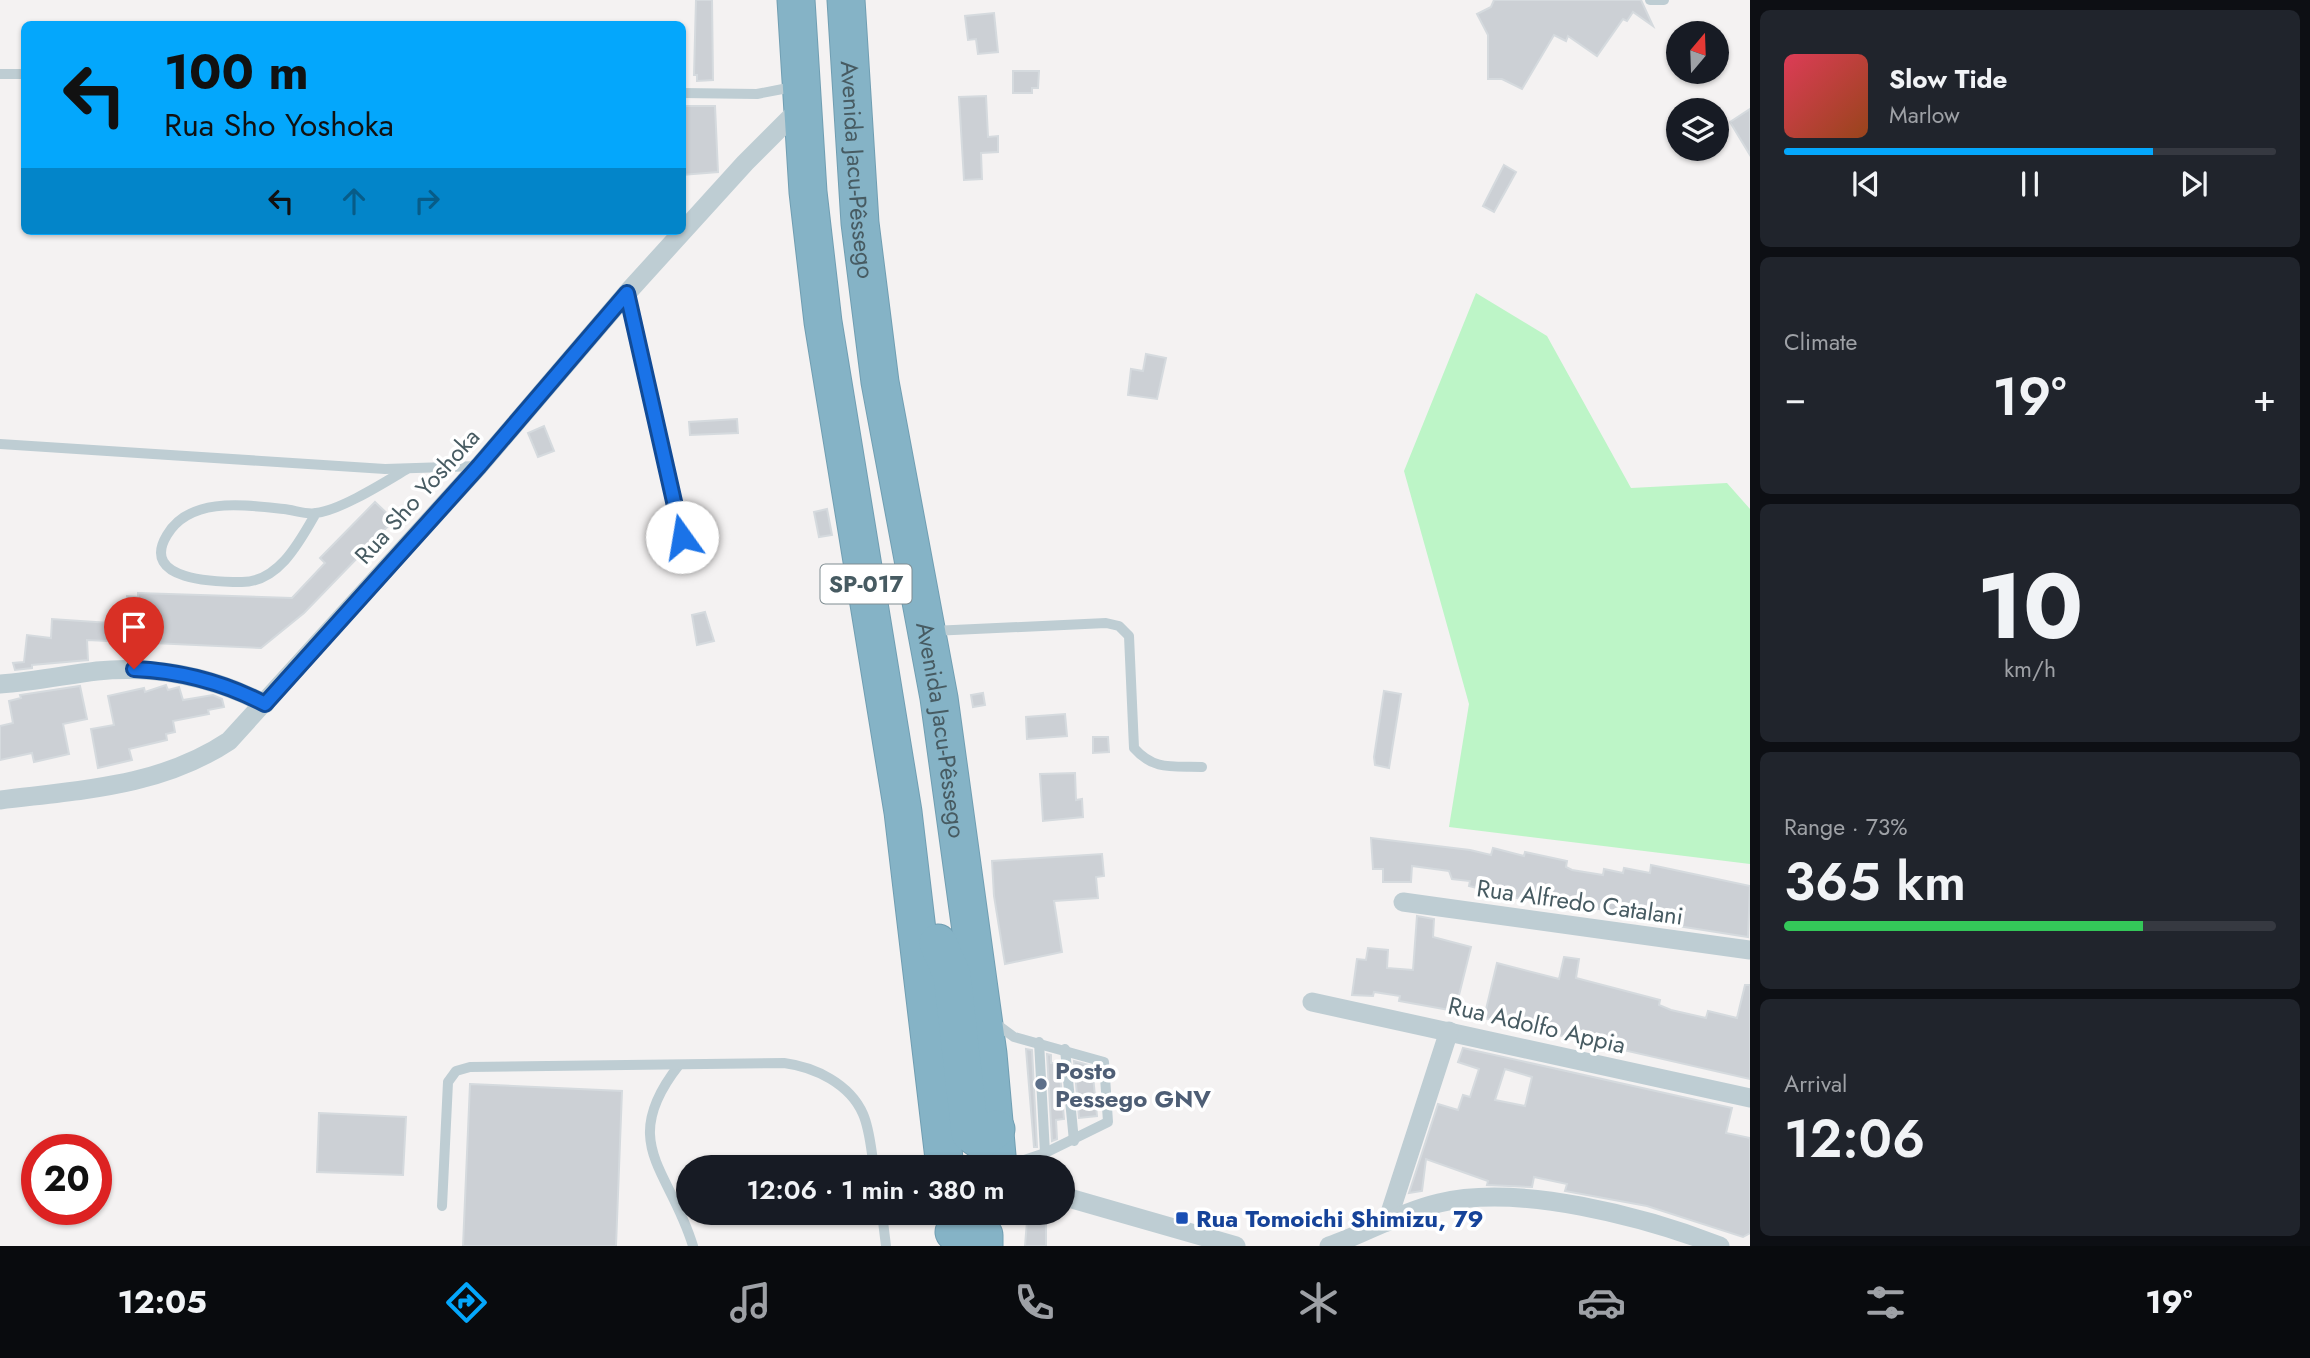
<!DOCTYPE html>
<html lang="en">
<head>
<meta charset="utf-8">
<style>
	body { margin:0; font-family:Jost,sans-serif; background:#20242c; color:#f1f3f6; height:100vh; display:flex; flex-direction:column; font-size:26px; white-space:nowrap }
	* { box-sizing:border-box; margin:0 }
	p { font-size:23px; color:#9ea1a6 }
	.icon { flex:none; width:38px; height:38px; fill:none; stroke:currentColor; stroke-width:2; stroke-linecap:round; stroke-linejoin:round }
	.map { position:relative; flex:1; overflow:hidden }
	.side { display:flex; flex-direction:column; gap:10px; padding:10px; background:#0d0f14; width:560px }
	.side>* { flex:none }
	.guide { position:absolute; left:21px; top:21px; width:665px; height:214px; border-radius:10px; box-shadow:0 2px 5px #0004; background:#04a7fc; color:#111; overflow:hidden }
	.needle { width:46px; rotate:19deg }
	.buttons { position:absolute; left:1666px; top:21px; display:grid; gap:14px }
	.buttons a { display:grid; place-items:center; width:63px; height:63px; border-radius:50%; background:#171b24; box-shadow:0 2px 5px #0004; font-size:35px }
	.speed { position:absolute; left:21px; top:1134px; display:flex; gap:14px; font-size:35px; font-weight:700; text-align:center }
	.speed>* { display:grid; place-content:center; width:91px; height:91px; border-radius:50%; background:#171b24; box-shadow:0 2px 5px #0004; line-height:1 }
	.speed .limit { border:10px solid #d22; background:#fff; color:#111 }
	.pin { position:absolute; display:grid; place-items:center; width:60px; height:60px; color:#fff; margin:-72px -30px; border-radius:50% 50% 50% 0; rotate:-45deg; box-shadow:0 0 7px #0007 }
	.pin .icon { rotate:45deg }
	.me { position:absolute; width:77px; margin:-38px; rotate:347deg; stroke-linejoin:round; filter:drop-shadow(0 0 5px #0008) }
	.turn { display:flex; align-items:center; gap:24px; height:147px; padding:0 28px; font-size:32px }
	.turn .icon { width:91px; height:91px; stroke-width:2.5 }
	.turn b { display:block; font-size:49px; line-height:60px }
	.lanes { display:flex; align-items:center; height:66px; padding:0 28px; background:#0003; justify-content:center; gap:35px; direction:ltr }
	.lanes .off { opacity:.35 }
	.big { font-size:52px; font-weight:600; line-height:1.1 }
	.side .card { flex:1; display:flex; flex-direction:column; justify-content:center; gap:10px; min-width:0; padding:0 24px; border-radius:10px; background:#20242c }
	.side .dial { align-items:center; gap:0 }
	.dial b { font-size:91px; line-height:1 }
	.song { display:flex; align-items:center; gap:21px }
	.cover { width:84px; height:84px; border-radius:10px; background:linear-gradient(135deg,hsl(350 70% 55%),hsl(20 70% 35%)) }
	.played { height:7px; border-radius:4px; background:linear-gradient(90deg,#04a7fc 75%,#363941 75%) }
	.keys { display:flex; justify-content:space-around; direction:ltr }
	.heat { display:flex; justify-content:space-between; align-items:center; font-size:38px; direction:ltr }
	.charge { height:10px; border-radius:5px; background:linear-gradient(90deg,#34c759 73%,#363941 0) }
	.trip { position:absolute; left:676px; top:1155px; width:399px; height:70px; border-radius:35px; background:#171b24; box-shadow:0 2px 5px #0004; font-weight:600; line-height:70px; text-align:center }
	.menu { display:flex; height:112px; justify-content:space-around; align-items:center; background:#090b0e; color:#9ea1a6 }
	.menu .icon { width:49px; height:49px }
	.menu .current { color:#04a7fc }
	.menu b { font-size:32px; color:#f1f3f6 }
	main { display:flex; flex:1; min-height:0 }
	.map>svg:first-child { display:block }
</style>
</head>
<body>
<main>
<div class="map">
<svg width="1750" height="1246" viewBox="0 0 1750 1246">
	<rect width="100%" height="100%" fill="#f4f2f2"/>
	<!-- green -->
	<polygon fill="#bdf5c7" points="1476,293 1547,336 1631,488 1727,483 1750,509 1750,864 1449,827 1469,704 1404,471"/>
	<!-- building -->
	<g fill="#ccd0d5" stroke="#d5dade" stroke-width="2" fill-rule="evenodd">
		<polygon points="696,0 712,0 713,80 697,81 697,75 694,75"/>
		<polygon points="1494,0 1641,0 1653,26 1633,12 1627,21 1623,19 1597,56 1568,36 1566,41 1554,35 1522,89 1502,79 1488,79 1488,35 1477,14 1491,7"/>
		<polygon points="994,13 998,52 978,54 976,39 968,40 965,16"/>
		<polygon points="1013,71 1039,71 1038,88 1032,88 1032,93 1013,93"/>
		<polygon points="986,96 988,137 998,136 998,152 981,153 982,179 964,180 959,97"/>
		<polygon points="682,106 715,106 718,172 682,175"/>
		<polygon points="1750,109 1750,155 1730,122"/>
		<polygon points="1504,165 1516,172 1494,212 1483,206"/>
		<polygon points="1146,354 1166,358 1157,399 1128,395 1131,369 1143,371"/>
		<polygon points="737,419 738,433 690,435 689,422"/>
		<polygon points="544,426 554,451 538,457 528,433"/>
		<polygon points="375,502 394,520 304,613 261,648 87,640 88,660 32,665 32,668 15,670 13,663 24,662 27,635 51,638 52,619 125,624 127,596 138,597 138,593 292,598 325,563 320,558"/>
		<polygon points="827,509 832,535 819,537 814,512"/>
		<polygon points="705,612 714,641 697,645 692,615"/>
		<polygon points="166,685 168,690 179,687 183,700 213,695 222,699 224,707 208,710 209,714 173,721 175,732 166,734 167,740 129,749 132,760 98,768 91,729 114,725 108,696 144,688 145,692"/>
		<polygon points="80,686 87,719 63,724 69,754 34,762 32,753 0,760 0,726 13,723 9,701 21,698 20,695"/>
		<polygon points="1384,691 1401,694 1389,768 1375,765 1374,757"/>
		<polygon points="983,693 985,705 973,707 971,695"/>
		<polygon points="1065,714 1067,736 1027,739 1026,717"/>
		<polygon points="1093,737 1108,737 1109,752 1093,753"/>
		<polygon points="1075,773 1076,800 1082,799 1083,817 1043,821 1040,774"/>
		<polygon points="1371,838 1470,850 1491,855 1493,848 1524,856 1525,852 1567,861 1566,867 1572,870 1603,875 1604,869 1623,873 1624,868 1650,873 1651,865 1750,886 1748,937 1614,916 1614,912 1543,898 1543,903 1521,899 1469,886 1470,881 1452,879 1449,871 1412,866 1411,882 1383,882 1383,869 1373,869"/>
		<polygon points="1102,854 1104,876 1096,877 1098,898 1054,901 1062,952 1005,964 994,896 992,861"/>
		<polygon points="1417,916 1434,919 1433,937 1471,947 1455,1011 1399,1001 1400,996 1374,992 1373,996 1352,995 1357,959 1366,960 1368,948 1388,950 1387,968 1413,970"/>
		<polygon points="1564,957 1579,959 1576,978 1660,1000 1659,1005 1671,1010 1706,1018 1708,1011 1737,1018 1745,985 1750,985 1750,1079 1484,1018 1497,963 1559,979"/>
		<path d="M1463,1048L1732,1108L1726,1133L1750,1138V1233L1743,1237L1647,1206L1565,1191L1567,1184L1534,1177L1532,1187L1487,1185L1488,1181L1426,1159L1422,1191L1409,1193L1438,1104L1458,1110L1463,1095L1470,1097L1479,1069L1458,1062ZM1505,1069L1532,1077L1525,1106L1495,1100Z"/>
		<polygon points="1026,1049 1032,1050 1037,1147 1034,1147"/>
		<polygon points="1047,1054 1051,1055 1051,1063 1059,1063 1064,1119 1056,1120 1057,1139 1052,1141"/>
		<polygon points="1074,1061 1092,1066 1097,1116 1079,1118"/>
		<polygon points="470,1084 622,1091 616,1246 463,1246"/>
		<polygon points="319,1113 406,1117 403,1175 317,1172"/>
		<polygon points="1033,1213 1046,1213 1046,1246 1025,1246 1027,1221"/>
	</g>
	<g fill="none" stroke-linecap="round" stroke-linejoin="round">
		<!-- highway casing -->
		<g stroke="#709eb2" stroke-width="39">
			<g id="highway">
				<polyline points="796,0 808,192 823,322 903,812 945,1167"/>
				<path id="s1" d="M846,0L860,223L880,382L939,698L988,1054L998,1167"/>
				<polyline points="938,943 952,975 970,1133 980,1140 996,1129"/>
				<polyline points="954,1232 968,1224 978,1226 984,1235 984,1246"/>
			</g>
		</g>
		<!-- lane -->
		<g stroke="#becdd3" stroke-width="10">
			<polyline points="1650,0 1664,0"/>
			<polyline points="0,74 24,74"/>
			<polyline points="682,93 757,94 793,87"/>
			<polyline points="627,294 682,537"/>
			<polyline points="0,444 385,469 478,466"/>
			<path d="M316,513C300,541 279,582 242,582C217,582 139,581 167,535C190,496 246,505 284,509C294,510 307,515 316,513C341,510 385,482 407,469"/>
			<path d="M932,631L1106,623L1119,626L1129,636L1134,748C1154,771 1173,766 1202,767"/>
			<polyline points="995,1023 1014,1037 1104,1062 1108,1122 1045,1153 1006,1166"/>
			<polyline points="1039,1042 1045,1153"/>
			<polyline points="1065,1049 1074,1141"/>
			<path d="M679,1065C617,1144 670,1169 693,1246"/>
			<path d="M442,1206L448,1082L456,1071L470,1067L784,1063C815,1067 850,1084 863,1114C870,1130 871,1150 874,1167"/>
			<polyline points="882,1213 886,1246"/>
		</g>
		<!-- street -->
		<g stroke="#becdd3" stroke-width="19">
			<path d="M0,684C33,682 65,675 97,671C155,665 214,677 265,704"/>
			<path d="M0,800C80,790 160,787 229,741L479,466L627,293L745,163L802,106"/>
			<polyline points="1403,902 1750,950"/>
			<polyline points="1312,1002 1750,1098"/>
			<polyline points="1062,1196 1236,1246"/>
			<polyline points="1387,1222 1449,1031"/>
			<path d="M1329,1246C1366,1233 1401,1212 1439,1203C1518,1183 1645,1217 1720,1246"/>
		</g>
		<!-- highway -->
		<use href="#highway" stroke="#85b3c6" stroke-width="37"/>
	</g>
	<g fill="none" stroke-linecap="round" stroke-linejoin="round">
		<!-- route casing -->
		<g stroke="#114b97" stroke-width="18">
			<path id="route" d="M134,669C179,671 225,683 265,704L479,466L627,293L682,537"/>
		</g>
		<!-- route -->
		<use href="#route" stroke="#1a73e8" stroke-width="12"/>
	</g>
	<!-- markers -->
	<circle fill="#5c6f8a" stroke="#fff" stroke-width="2.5" cx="1041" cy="1084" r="7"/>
	<rect fill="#1a4fb4" stroke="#fff" stroke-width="2.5" x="1175" y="1211" width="14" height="14" rx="3.5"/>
	<g text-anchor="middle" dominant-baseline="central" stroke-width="7" stroke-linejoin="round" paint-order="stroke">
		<!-- shield labels -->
		<rect fill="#fff" stroke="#7e8c91" stroke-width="2" x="820.5" y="564.5" width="91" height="39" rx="5"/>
		<g font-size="23" font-weight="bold" fill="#475b62">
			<text x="866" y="584">SP-017</text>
		</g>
		<!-- street labels -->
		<g font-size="24" fill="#475b62" stroke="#fff">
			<text stroke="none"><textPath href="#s1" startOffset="170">Avenida Jacu-Pêssego</textPath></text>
			<text transform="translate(417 496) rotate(-48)">Rua Sho Yoshoka</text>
			<text stroke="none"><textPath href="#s1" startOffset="737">Avenida Jacu-Pêssego</textPath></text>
			<text transform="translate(1580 902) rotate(8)">Rua Alfredo Catalani</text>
			<text transform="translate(1537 1025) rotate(13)">Rua Adolfo Appia</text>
		</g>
		<!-- service labels -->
		<g font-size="24" font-weight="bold" fill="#4e5e75" stroke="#fff" text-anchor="start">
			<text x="1055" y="1070">Posto<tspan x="1055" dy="28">Pessego GNV</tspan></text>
		</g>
		<!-- transit labels -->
		<g font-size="24" font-weight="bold" fill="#164399" stroke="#fff" text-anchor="start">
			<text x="1196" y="1218">Rua Tomoichi Shimizu, 79</text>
		</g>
	</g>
</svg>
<div class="buttons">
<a><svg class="needle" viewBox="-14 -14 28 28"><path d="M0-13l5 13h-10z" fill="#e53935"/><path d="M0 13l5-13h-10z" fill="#9ea1a6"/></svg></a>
<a><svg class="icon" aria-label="layers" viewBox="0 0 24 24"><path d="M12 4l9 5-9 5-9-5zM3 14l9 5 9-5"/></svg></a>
</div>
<div class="speed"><div class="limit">20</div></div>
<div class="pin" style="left:134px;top:669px;background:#d93025"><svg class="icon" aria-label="arrive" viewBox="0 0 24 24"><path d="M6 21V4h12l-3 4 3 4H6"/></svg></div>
<svg class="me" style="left:682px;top:537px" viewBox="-20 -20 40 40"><circle r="19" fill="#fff"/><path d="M0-13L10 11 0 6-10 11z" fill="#1a73e8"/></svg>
<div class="trip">12:06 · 1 min · 380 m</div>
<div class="guide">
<div class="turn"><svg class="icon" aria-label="left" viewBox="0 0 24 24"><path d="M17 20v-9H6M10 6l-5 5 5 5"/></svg><div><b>100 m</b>Rua Sho Yoshoka</div></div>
<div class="lanes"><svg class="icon" aria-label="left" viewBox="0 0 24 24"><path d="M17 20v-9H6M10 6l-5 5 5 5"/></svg><svg class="icon off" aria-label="ahead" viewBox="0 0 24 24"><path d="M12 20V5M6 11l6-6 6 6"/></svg><svg class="icon off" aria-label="right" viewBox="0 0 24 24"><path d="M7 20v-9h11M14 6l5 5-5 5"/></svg></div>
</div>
</div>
<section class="side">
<div class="card">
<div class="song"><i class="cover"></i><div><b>Slow Tide</b><p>Marlow</p></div></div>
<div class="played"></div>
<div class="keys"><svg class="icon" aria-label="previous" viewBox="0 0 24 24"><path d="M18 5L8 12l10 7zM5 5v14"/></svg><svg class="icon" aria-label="pause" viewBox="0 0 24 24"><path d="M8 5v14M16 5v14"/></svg><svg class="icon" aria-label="next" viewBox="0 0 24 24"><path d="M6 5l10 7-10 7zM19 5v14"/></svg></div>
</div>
<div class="card"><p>Climate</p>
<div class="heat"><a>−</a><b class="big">19°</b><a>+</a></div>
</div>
<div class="card dial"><b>10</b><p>km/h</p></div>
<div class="card"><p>Range · 73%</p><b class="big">365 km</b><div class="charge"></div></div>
<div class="card"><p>Arrival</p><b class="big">12:06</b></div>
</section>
</main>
<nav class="menu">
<b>12:05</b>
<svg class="icon current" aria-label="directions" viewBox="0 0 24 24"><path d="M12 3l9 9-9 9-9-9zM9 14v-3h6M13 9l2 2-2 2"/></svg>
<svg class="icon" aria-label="music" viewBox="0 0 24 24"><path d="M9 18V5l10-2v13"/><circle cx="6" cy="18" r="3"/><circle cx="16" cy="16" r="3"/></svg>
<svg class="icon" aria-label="phone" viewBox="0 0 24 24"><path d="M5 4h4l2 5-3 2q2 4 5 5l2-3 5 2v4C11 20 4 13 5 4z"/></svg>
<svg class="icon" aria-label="climate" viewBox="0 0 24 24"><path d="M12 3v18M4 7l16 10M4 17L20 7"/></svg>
<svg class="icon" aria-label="car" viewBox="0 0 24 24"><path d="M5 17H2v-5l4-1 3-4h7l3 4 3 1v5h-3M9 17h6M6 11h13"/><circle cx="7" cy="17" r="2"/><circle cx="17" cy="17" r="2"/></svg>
<svg class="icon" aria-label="filters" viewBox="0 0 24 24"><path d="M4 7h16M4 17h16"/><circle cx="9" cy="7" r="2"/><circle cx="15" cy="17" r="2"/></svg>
<b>19°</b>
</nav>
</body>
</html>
